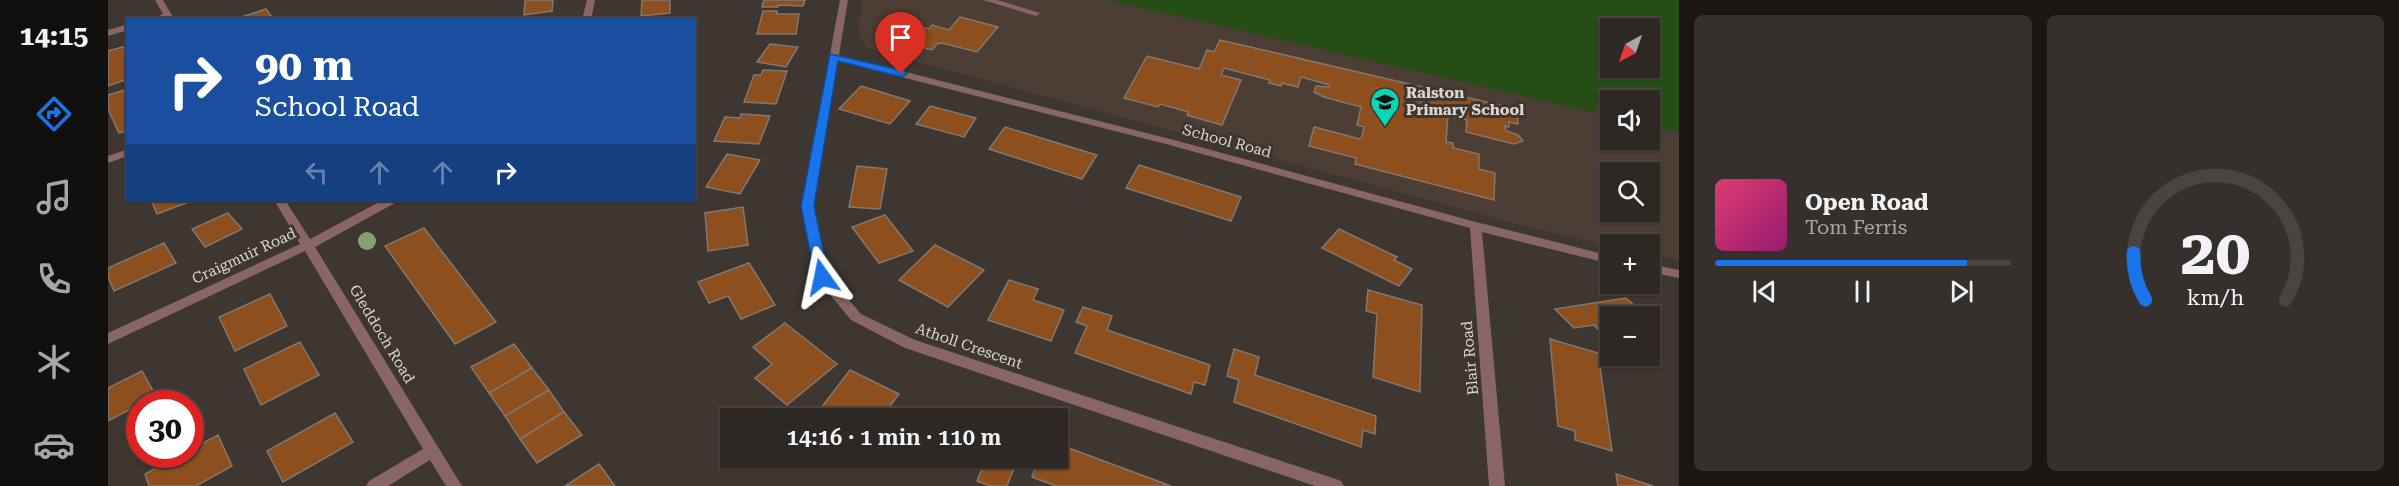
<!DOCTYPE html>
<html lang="en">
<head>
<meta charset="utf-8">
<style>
	body { margin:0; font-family:"Roboto Serif",serif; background:#36302c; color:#f1f3f6; height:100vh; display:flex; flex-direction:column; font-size:22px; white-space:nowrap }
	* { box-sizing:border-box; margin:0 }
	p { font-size:20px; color:#a7a6a6 }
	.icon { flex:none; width:33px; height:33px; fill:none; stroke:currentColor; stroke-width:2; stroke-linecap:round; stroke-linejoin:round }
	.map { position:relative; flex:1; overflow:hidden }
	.panel { display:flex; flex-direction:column; gap:15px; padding:15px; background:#191614; width:720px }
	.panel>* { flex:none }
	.banner { position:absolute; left:18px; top:18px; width:570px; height:183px; border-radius:0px; box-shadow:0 2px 4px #0004,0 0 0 2px #494441; background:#1a4fa0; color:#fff; overflow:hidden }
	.needle { width:39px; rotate:220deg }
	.buttons { position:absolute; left:1492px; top:18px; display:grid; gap:12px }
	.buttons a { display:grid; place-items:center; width:60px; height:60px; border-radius:0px; background:#2e2824; box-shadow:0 2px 4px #0004,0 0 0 2px #494441; font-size:30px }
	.speed { position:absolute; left:18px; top:390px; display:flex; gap:12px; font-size:30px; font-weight:700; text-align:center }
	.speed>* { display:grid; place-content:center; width:78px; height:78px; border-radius:50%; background:#2e2824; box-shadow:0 2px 4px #0004,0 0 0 2px #494441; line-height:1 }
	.speed .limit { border:9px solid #d22; background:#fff; color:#111 }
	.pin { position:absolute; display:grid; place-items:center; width:51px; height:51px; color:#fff; margin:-62px -26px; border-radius:50% 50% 50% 0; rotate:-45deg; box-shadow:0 0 6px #0007 }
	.pin .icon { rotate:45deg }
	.me { position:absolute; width:66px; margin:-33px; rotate:348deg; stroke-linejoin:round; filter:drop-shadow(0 0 4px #0008) }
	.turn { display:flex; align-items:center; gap:21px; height:126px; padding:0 30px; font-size:27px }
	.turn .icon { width:78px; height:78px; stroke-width:2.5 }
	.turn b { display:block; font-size:42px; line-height:51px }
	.lanes { display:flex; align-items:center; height:57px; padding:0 30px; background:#0003; justify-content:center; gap:30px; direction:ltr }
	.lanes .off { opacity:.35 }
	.panel .card { flex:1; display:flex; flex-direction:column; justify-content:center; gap:9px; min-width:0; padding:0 21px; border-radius:9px; background:#36302c }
	.panel .dial { align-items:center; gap:0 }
	.dial svg { height:156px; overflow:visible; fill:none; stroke:#494441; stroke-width:7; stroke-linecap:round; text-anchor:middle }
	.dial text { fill:#f1f3f6; stroke:none }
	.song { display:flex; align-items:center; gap:18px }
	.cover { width:72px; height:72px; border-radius:9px; background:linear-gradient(135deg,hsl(340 70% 55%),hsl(320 70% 35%)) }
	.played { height:6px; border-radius:3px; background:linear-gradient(90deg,#1a73e8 85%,#494441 85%) }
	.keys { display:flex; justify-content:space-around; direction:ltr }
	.panel .tiles { flex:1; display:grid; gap:15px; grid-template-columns:repeat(2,1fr) }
	.trip { position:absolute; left:612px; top:408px; width:348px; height:60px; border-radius:0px; background:#2e2824; box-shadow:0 2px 4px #0004,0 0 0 2px #494441; font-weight:600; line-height:60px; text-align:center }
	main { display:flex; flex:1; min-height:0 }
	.menu { display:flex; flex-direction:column; width:108px; justify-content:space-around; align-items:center; background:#12100e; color:#a7a6a6 }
	.menu .icon { width:42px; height:42px }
	.menu .on { color:#1a73e8 }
	.menu b { font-size:27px; color:#f1f3f6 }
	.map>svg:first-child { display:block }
</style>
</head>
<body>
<main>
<nav class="menu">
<b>14:15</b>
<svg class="icon on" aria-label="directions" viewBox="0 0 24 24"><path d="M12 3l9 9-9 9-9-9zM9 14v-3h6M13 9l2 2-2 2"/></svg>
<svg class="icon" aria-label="music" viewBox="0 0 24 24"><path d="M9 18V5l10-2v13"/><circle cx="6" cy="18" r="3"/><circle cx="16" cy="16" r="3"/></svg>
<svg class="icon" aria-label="phone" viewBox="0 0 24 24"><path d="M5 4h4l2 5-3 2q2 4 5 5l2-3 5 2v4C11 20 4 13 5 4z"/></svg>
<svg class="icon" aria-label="climate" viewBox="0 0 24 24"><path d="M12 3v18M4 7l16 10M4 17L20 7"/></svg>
<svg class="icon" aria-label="car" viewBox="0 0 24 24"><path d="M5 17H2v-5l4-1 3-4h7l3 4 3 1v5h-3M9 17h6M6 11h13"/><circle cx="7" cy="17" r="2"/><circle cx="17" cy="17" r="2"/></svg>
</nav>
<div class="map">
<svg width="1571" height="486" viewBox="0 0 1571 486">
	<rect width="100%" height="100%" fill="#3e3630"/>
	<!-- built -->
	<path fill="#4c3e34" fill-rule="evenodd" d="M754,0H1000L1503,116V140H1542V125L1571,132V260L1542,254V244L1503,246L1424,228L758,48L750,30ZM1503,172H1542V212H1503Z"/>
	<!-- green -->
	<path fill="#254e16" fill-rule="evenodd" d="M1000,0H1571V132L1542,125V100H1503V116ZM1503,28H1542V68H1503Z"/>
	<!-- building -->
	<g fill="#8c4f1d" stroke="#827871" stroke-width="1.5">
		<polygon points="417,0 445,0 444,11 416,15"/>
		<polygon points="534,0 562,0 562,13 533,16"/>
		<polygon points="656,0 697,0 695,6 670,5 670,7 654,7"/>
		<polygon points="158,9 166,20 131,18"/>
		<polygon points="655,11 669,11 669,14 691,14 688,34 649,34"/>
		<polygon points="852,17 890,27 869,52 834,43 829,44 824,50 778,38 793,22 821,29 824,25 841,30"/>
		<polygon points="1112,40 1409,109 1410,124 1401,122 1401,127 1397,126 1398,131 1410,135 1415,141 1406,144 1358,132 1359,120 1340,115 1338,142 1345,143 1345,148 1371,154 1371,169 1387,173 1386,200 1247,164 1248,158 1201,146 1206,127 1252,139 1254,137 1256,127 1249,125 1253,107 1216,97 1206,92 1208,86 1221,87 1222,85 1193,77 1190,87 1174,83 1173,86 1161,83 1162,80 1116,68 1113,75 1133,80 1114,125 1079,115 1081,112 1052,104 1050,107 1016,98 1039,56 1091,69 1099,50 1106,52"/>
		<polygon points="662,44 690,47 678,67 649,62"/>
		<polygon points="15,47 20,56 20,79 0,86 0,51"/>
		<polygon points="655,70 679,71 668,104 636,102 646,75 653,75"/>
		<polygon points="753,86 802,101 782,124 731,109"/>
		<polygon points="20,89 20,130 11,133 0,109 0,95"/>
		<polygon points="822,106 868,118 856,137 808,124"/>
		<polygon points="633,114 662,116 651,144 606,141 617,117 632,118"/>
		<polygon points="897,127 989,155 974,179 881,149"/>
		<polygon points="619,154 652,160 632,194 598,187"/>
		<polygon points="1031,165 1133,197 1123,221 1018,188"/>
		<polygon points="749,166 779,169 772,209 741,207"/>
		<polygon points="43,200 86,200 49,214"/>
		<polygon points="635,207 640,245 600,251 597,213"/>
		<polygon points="120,213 134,229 97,247 84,229"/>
		<polygon points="777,215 805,251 771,263 744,227"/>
		<polygon points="316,228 388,322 347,344 277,246"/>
		<polygon points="1231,229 1289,257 1286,260 1304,269 1291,286 1214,248"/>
		<polygon points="56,243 68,263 6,291 0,277 0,268"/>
		<polygon points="827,245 876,270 840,307 791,280"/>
		<polygon points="641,263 667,305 633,319 620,296 601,303 590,282"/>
		<polygon points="901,280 930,289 925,300 956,310 943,341 880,320"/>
		<polygon points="1260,290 1314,305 1312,392 1265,377 1269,314 1258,311"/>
		<polygon points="162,294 179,326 127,351 111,317"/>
		<polygon points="1518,298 1538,316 1503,316 1503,343 1486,325 1466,328 1447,309"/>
		<polygon points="975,307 1004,316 999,330 1102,365 1097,385 1086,382 1083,394 967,353 979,326 968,322"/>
		<polygon points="677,323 729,364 679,405 647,378 664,364 645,347"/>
		<polygon points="1442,339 1490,353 1504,451 1467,440 1467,431 1450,426"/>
		<polygon points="192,342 211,375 153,405 136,369"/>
		<polygon points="406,344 424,368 381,393 363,367"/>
		<polygon points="1126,349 1151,357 1147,375 1268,416 1267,434 1255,430 1253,447 1126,402 1131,380 1119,376"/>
		<polygon points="424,368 441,390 397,416 381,393"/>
		<polygon points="742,370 791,394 773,418 711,418 707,416"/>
		<polygon points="34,371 48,396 0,421 0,388"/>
		<polygon points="441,390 456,412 412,439 397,416"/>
		<polygon points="845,408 873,418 840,418"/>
		<polygon points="456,412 474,435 429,463 412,439"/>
		<polygon points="227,413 245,442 175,482 159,451"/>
		<polygon points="110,435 124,466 88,486 41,486 37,474 74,454 82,454 82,450"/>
		<polygon points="950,444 1063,486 948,486 924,477 931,458 950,458"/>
		<polygon points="868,458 910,458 899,486 882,486 869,481 877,461"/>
		<polygon points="491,464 507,486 457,486"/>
		<polygon points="1508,474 1545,486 1510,486"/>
	</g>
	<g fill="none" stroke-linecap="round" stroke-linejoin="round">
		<!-- lane -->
		<polygon fill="#896665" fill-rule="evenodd" points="875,0 889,0 932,13 928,16"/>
		<!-- street -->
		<g fill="#896665" fill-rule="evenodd">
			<polygon points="47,0 55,0 67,20 41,20 55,14"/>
			<polygon points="479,0 487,0 483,20 474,20"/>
			<polygon points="732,0 740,0 731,55 1066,140 1368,222 1503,256 1503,264 1374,232 1397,486 1381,486 1362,228 1058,144 730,61 706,206 720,276 753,314 807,340 1228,479 1233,481 1236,486 1207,486 797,348 743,320 710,280 694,206"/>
			<polygon points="20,24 20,30 0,36 0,30"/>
			<polygon points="20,149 20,156 0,163 0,156"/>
			<polygon points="166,200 177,200 202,239 275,200 288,200 287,203 207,247 354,486 338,486 322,460 280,486 258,486 261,481 315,449 197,251 0,344 0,333 192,244"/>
			<polygon points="1542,264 1571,270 1571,278 1542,272"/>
		</g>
	</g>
	<!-- trees -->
	<circle fill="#81a26f" cx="259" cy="241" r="9"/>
	<!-- route -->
	<polygon fill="#1a73e8" stroke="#114b97" stroke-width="1.5" points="722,54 797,71 799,74 793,77 730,61 706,206 721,277 714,282 707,277 693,206"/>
	<!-- icons -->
	<defs>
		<g id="school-pin" transform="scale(1.5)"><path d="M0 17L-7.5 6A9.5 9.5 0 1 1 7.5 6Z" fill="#06d5b6" stroke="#3e3630"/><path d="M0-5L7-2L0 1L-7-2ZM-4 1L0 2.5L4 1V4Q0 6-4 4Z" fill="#111"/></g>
	</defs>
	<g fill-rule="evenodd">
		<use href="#school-pin" x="1277" y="102"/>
	</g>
	<g text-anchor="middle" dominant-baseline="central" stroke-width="6" stroke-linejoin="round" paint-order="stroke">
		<!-- poi labels -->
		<g font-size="15" font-weight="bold" fill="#dcd6d2" stroke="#3e3630" text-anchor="start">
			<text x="1298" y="93">Ralston<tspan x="1298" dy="17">Primary School</tspan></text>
		</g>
		<!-- street labels -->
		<g font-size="15" fill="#dcd6d2" stroke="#3e3630">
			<text transform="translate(1119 141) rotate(15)">School Road</text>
			<text transform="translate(136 256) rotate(-25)">Craigmuir Road</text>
			<text transform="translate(274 334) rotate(59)">Gleddoch Road</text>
			<text transform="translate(861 346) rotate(19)">Atholl Crescent</text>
			<text transform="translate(1362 358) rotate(-95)">Blair Road</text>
		</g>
	</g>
</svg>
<div class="buttons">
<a><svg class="needle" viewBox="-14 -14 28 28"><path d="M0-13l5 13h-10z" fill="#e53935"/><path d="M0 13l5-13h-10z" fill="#a7a6a6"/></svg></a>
<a><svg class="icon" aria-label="sound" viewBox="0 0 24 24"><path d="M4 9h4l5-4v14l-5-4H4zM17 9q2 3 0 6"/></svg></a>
<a><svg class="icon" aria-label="search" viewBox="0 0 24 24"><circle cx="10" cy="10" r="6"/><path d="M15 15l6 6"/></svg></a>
<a>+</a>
<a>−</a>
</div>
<div class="speed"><div class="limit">30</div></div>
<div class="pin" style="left:793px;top:74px;background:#d93025"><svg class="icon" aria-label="arrive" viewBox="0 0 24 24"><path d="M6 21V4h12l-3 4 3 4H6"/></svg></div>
<svg class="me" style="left:714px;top:277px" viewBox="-20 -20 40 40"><path d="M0-17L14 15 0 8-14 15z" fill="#1a73e8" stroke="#fff" stroke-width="4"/></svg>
<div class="trip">14:16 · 1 min · 110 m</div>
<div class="banner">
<div class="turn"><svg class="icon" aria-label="right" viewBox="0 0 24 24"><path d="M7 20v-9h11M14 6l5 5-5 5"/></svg><div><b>90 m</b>School Road</div></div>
<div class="lanes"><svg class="icon off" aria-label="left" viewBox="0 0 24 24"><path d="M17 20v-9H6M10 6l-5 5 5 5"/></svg><svg class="icon off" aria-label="ahead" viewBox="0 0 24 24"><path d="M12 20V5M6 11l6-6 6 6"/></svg><svg class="icon off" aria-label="ahead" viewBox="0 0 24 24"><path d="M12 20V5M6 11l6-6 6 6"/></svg><svg class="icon" aria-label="right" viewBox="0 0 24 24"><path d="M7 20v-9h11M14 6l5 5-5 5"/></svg></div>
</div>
</div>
<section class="panel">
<div class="tiles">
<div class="card">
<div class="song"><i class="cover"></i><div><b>Open Road</b><p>Tom Ferris</p></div></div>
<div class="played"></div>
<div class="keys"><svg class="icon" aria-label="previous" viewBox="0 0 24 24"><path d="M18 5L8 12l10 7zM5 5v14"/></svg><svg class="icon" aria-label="pause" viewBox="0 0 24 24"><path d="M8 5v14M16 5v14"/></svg><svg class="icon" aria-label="next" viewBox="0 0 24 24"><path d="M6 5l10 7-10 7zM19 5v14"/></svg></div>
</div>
<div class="card dial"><svg viewBox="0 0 100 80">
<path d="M14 69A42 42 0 1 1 86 69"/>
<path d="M14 69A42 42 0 0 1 8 45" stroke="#1a73e8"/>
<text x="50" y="56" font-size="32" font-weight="700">20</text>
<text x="50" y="72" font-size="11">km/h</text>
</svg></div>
</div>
</section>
</main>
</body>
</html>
